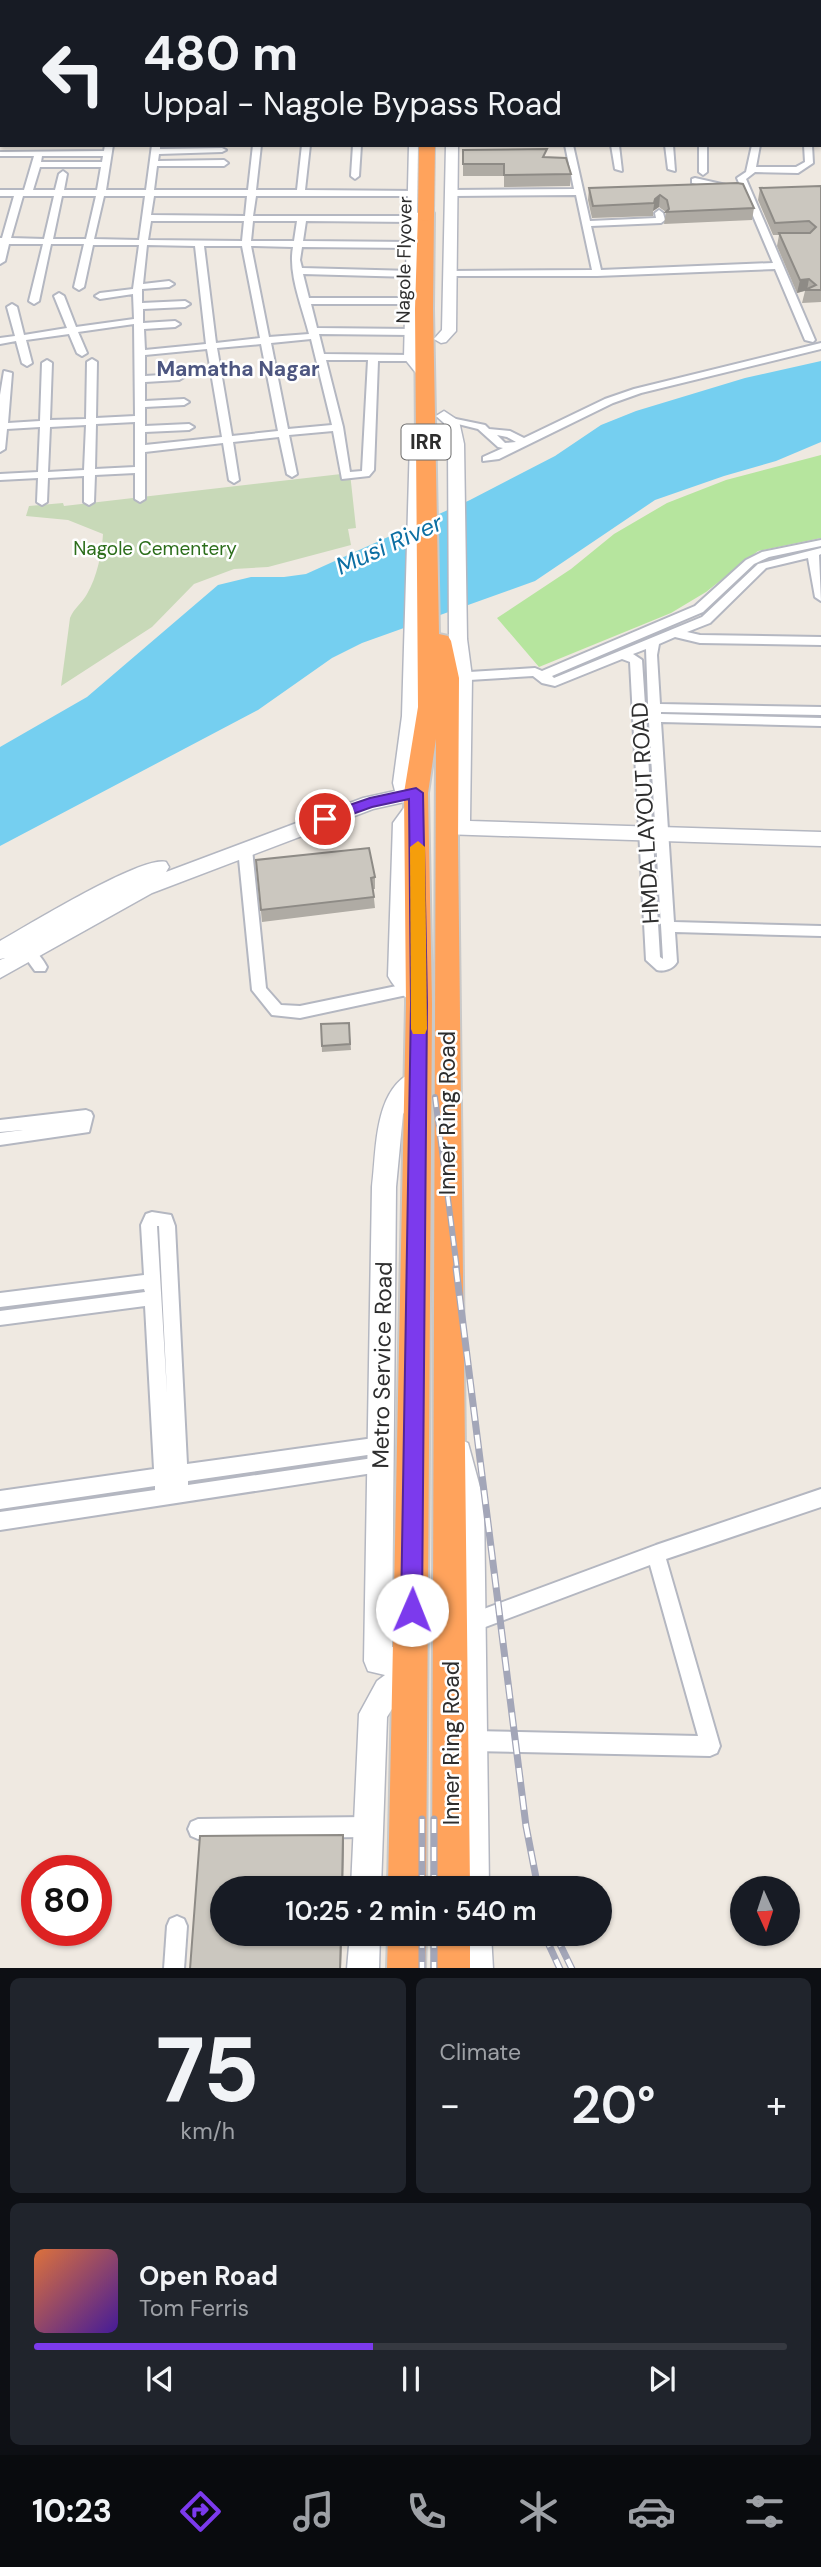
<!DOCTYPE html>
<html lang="en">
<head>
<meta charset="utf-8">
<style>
	body { margin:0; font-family:"DM Sans",sans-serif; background:#20242c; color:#f1f3f6; height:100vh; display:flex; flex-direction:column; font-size:26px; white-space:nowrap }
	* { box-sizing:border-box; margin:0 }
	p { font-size:23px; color:#9ea1a6 }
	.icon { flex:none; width:38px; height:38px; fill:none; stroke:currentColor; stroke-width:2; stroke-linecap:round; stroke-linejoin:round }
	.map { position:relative; height:1968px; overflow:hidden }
	.drawer { display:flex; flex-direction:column; gap:10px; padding:10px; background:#0d0f14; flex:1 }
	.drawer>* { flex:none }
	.hud { position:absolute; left:0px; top:0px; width:822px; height:147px; box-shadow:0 2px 5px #0004; background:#171b24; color:#f1f3f6; overflow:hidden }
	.needle { width:46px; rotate:177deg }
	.tools { position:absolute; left:730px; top:1876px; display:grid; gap:14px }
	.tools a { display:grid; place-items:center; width:70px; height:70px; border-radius:50%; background:#171b24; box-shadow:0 2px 5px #0004; font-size:35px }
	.speed { position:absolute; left:21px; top:1855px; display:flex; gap:14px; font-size:35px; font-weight:700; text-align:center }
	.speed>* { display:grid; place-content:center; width:91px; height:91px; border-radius:50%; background:#171b24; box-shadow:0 2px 5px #0004; line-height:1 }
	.speed .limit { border:10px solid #d22; background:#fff; color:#111 }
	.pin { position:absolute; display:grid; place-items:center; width:60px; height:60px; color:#fff; margin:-30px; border:4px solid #fff; border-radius:50%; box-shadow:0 2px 7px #0007 }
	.me { position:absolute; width:77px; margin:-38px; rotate:1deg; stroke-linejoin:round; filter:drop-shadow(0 0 5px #0008) }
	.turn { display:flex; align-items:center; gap:24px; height:147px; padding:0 28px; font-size:32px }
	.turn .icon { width:91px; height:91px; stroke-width:2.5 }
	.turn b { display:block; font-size:49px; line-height:60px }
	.big { font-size:52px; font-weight:600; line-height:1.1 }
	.drawer .card { flex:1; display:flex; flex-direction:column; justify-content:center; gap:10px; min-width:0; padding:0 24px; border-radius:10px; background:#20242c }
	.drawer .dial { align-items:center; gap:0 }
	.dial b { font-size:91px; line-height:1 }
	.song { display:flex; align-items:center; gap:21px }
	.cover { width:84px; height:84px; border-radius:10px; background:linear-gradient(135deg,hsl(20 70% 55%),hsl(260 70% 35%)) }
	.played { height:7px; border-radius:4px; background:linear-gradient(90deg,#7c3aed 45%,#363941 45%) }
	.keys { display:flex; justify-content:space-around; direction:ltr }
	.heat { display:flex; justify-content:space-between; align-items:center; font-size:38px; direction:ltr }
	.drawer .tiles { flex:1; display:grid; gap:10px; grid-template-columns:1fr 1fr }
	.card:last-child { grid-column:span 2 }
	.trip { position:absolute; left:210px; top:1876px; width:402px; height:70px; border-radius:35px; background:#171b24; box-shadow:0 2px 5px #0004; font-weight:600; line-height:70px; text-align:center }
	.menu { display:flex; height:112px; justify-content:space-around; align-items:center; background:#090b0e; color:#9ea1a6 }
	.menu .icon { width:49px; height:49px }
	.menu .active { color:#7c3aed }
	.menu b { font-size:32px; color:#f1f3f6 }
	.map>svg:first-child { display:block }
</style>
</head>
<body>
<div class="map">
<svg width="821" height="1969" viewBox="0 0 821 1969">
	<rect width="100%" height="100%" fill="#efe9e1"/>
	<!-- green -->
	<polygon fill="#b6e59e" points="821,455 821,538 758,551 706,592 671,613 539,667 497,618 571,569 614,534 667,503 726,480"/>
	<!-- cemetery -->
	<path fill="#c8d9b8" d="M350,473L356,528L348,529L351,545L268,567L234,569L194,584L152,627L61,686L70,618C74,608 82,603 87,594C97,577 102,553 103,534L68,520L26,516L29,506L63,503L64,506Z"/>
	<!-- water -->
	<polygon fill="#75cff0" points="821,361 821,442 776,461 724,476 655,500 535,581 362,643 332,658 258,710 0,846 0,747 87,697 218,585 251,577 284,577 306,574 470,500 555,456 601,425 636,411 745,378"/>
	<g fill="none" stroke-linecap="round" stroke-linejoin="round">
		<!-- street casing -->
		<g stroke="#b4b7c1" stroke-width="4">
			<g id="street">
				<polygon points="15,0 23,0 15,2"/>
				<rect x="62" y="0" width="8" height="2"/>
				<rect x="102" y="0" width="8" height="2"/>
				<polygon points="156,0 164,0 156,2"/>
				<polygon points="222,0 231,0 221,2"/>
				<rect x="505" y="0" width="8" height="2"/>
				<polygon points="522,0 530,0 530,2 523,2"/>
				<polygon points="545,0 553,0 545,2"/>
				<polygon points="575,0 583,0 575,2"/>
				<polygon points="608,0 616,0 608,2"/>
				<rect x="637" y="0" width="8" height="2"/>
				<polygon points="671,0 679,0 671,2"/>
				<rect x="701" y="0" width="8" height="2"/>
				<polygon points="751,0 759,0 759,2 752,2"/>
				<polygon points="790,0 798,0 798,2 791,2"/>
				<polygon points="0,38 2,38 0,46"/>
				<rect x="0" y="64" width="2" height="4"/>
				<rect x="0" y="100" width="2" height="4"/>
				<path d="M105,145H113L106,190H146L152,145H160V149L222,148L226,150L222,152L159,154L158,161L224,160L228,163L224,166H157L154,190H248L253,145H261L256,190H297L302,145H310L305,190L418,191V195L415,196H256L253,216H413L417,219L413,222L306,221L303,241L413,242L417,245L413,248L302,247L300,260L302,268L412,271L417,274L412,277L303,274L309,298H411L416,301L411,304H311L317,328L411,329L416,332L411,335L319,334L324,354L411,355L416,358L411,361H378L374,470L369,476L342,479L333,431L289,435L297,474L292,477L287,474L279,437L233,442L239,480L234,483L229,480L223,443L145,452V499L140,502L135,499V473L95,475L94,502L89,505L84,502V476L48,478L47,502L42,505L37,502L38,478L0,480V474L38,472L40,427L7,429L5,449L0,452V395L4,371L12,373L8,423L40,421L42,363L47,360L52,363L50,420L86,419L87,362L92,359L97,362L96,418L135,416L134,324L78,332L87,353L82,356L77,353L69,334L26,340L32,363L27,366L22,363L16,341L0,344V338L15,336L7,307L12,304L17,307L24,335L67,328L54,296L59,293L64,296L76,327L134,319L133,294L100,299L95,296L100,293L133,289L139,245H93L84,287L79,290L74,287L84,244H51L39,301L34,304L29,301L43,244H9L5,261L0,264V238H2L14,196H0V190H24L34,156H0V152L104,151ZM42,156H103L102,162H41ZM40,167H101L97,190H64L67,174L63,171L59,174L55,190H33ZM23,196H54L44,239L11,238ZM62,196H96L86,239H53ZM104,196H145L139,240L94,239ZM154,196H247L245,216L151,215ZM151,221H244L242,241L148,240ZM253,221H297L294,241H251ZM147,245L195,246L206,344L145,350L144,329L175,327L180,324L175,321L143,323V309L185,307L190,304L185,301L142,303V289L169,287L174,284L169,281L143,284ZM204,246H242L260,338L216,343ZM251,246L293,247C288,274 302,306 309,334L269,337ZM311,339L332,425L288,429L271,343ZM261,344L278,431L232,436L217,348ZM207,349L222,437L145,445V432L189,430L194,427L189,424L145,426V407L184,405L189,402L184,399L145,401V382L179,380L184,377L179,374L145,376V355ZM326,360H368L362,471L350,472L343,427ZM135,422V467L95,469L96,424ZM86,425L84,470L48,472L50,427Z"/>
				<polygon points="353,145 361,145 359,176 355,179 351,176"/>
				<polygon points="565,145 573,145 590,221 656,218 655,213 659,210 663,213 665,220 661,223 591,226 601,270 773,263 737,178 746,172 752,145 760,145 756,167 796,167 805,162 804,145 812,145 813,163 798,173 755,172 746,179 815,340 813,342 805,340 775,269 597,276 447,276 447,272 450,271 592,270 576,195 453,196 449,193 453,190 574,189"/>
				<polygon points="611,145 619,145 622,171 615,169"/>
				<polygon points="665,145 673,145 675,171 668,169"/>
				<polygon points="699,145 707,145 707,172 703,175 699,172"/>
				<polygon points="695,178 726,185 727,187 723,190 692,183 692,179"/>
				<path d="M821,343V349L641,393L613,403L499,459L483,461V457L503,448L498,447L478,429L446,421L451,418L485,425L489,429L510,431L524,438L605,399L634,389ZM497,435L507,437L516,442L505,443Z"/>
				<path d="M821,540V546L769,557L754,564L703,612L552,676L554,678L702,617L758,564L821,548V554L819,555L821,601L815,597L808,558L766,568L710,623L687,632L700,635L821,637V645L700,643L675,637L659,644L657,655L660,704L821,707V715L661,712V714L821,718V726L661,722L674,922L821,926V936L675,932L677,962C673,969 664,972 657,970L646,960L630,662L622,659L555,686L542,683L533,676L453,681L447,677L453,673L535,668L542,671L695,606L746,560L762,552ZM646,649L648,704L645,705L642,660L633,654ZM646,722H649L663,959L660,957Z"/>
				<polygon points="245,844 252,849 266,988 281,1005 300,1006 411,983 416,985 418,989 416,993 300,1018 272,1015 252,990 238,849"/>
				<path d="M29,948C37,950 43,960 47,967L45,971H35L22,953L24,949Z"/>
				<polygon points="86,1110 91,1112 93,1116 89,1132 0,1145 0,1133 23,1130 0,1132 0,1120"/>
				<path d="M152,1212L171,1215L175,1226L187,1464L381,1437L387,1439L390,1445L387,1451L381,1453L188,1481V1485L380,1457L386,1459L389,1465L386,1471L0,1530V1512L155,1490V1486L0,1509V1491L154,1469L145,1306L0,1325V1311L145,1292L144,1289L0,1307V1293L144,1275L141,1225L146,1214ZM157,1226H159L167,1393Z"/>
				<polygon points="821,1489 821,1507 666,1559 720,1746 717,1753 710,1756 472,1751 465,1748 462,1741 465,1734 472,1731 698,1736 650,1565 472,1632 465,1630 463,1623 465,1616 656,1545"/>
				<polygon points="368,1817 375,1820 378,1827 375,1834 368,1837 198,1839 191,1836 188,1829 191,1822 198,1819"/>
				<polygon points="177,1916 184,1919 187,1926 184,1969 164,1969 167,1926 170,1919"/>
			</g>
		</g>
		<!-- secondary casing -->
		<g stroke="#b4b7c1" stroke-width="3">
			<g id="secondary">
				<polygon points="182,0 207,0 208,2 183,2"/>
				<rect x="417" y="0" width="10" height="2"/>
				<rect x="447" y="0" width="10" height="2"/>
				<rect x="0" y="128" width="2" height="8"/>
				<polygon points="409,145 421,145 418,357 432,375 425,379 420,378 404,358"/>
				<polygon points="446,145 458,145 456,331 446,342 441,343 434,339 442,330"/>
				<polygon points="444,411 459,421 464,444 467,639 472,677 470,821 821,832 821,846 442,834 439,829 442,824 450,822 454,677 449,639 448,444 444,423 436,416"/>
				<path d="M418,436L426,441L420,716L411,783L413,787L423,788L426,793L423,798L417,799L423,801L426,806L413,824L409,973L430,996L426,1002C411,1007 395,989 388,976L393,823L409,801L373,809L152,893L0,978V960L5,958L0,959V941C27,926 142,855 166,862L169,867L166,872L363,798L395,791L393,783L402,716L410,441Z"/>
				<path d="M418,1070L426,1073L429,1079L403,1114L396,1187L392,1647H411L421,1651L425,1661L422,1668L424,1673L420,1683L397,1701L387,1717L381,1888H351L359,1714L377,1681L385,1675L368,1671L364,1661L372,1187C377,1149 373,1085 418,1070Z"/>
				<polygon points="459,1439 468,1443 484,1502 489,1888 459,1888 458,1502 446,1452 450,1443"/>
				<polygon points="350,1934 380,1934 379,1969 347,1969"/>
				<polygon points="461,1934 491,1934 493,1969 461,1969"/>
			</g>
		</g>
		<!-- highway casing -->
		<g stroke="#c9c9c9" stroke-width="4">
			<g id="highway">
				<rect x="437" y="0" width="14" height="2"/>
				<polygon points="426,208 434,213 433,309 439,634 448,636 451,641 459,678 458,842 470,1888 432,1888 436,739 428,793 432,1004 426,1888 388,1888 406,1004 404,793 418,707 415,309 418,213"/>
				<polygon points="388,1934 426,1934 425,1969 387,1969"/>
				<rect x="432" y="1934" width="38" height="35"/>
			</g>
		</g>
		<!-- street -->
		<use href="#street" fill="#fff" fill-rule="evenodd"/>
		<!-- secondary -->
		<use href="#secondary" fill="#fff" fill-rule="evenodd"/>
		<!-- highway -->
		<use href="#highway" fill="#ffa35c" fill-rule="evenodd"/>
		<!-- rail-far1 casing -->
		<g stroke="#a3a6b8" stroke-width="6">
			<polyline id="rail-far1" points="435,1097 457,1269"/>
		</g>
		<!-- rail casing -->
		<g stroke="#a3a6b8" stroke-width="7">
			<g id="rail">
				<polyline points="456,1268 526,1826 538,1888"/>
				<polyline points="422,1819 422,1888"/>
				<polyline points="434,1819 434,1888"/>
				<polyline points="422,1934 422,1969"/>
				<polyline points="434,1934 434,1969"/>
				<polyline points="544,1934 560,1969"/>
				<polyline points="555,1934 572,1969"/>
			</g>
		</g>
		<!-- rail-far1 -->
		<use href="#rail-far1" stroke="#fff" stroke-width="3.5" stroke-dasharray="10" stroke-linecap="butt"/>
		<!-- rail -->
		<use href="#rail" stroke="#fff" stroke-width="4.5" stroke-dasharray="14" stroke-linecap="butt"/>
		<!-- highway-bridge casing -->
		<g stroke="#c9c9c9" stroke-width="18" stroke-linecap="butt">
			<polyline id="highway-bridge" points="426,213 427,145"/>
		</g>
		<!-- highway-bridge -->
		<use href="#highway-bridge" stroke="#ffa35c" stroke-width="16"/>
	</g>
	<!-- wall -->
	<g fill="#afaba4">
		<polygon points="463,150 546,157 571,174 570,186 504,187 504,176 463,176"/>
		<polygon points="737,183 754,208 752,220 664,224 666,212 659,207 653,211 653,216 592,218 588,200 589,188"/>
		<polygon points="821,186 821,302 802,303 805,291 797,293 777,246 779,235 773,235 758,200 760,188"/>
		<polygon points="323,818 341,825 342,837 326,839"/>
		<polygon points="256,860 375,877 375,889 373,889 375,908 262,922"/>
		<polygon points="349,1023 351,1050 322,1052 321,1024"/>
	</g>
	<!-- shaded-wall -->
	<g fill="#8e8b86">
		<polygon points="660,195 659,207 653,211 655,199"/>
		<polygon points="809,279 807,290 797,293 800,280"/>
		<polygon points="343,1835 344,1840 343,1888 342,1888"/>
		<polygon points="341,1934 342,1934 341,1969 340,1969"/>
	</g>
	<!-- building -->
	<g fill="#cbc7bf" stroke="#8e8b86" stroke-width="2">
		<polygon points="319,0 367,0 366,2 318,2"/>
		<polygon points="547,149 543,157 566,158 571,174 504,175 504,164 463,164 463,150"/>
		<polygon points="737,183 743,184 754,208 666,212 669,209 667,200 660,195 655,199 654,203 593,206 589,188"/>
		<polygon points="821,186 821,290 805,290 816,285 809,279 800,280 779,233 810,233 816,227 809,221 775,223 760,188"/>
		<polygon points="339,812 341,825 325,827 323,818"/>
		<polygon points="369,848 375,877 371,878 374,897 261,910 256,860"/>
		<polygon points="349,1023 350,1044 322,1046 321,1024"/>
		<polygon points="343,1835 342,1888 222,1888 222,1934 341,1934 340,1969 190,1969 200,1836"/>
	</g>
	<!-- route -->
	<polygon fill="#7c3aed" stroke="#51269a" stroke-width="2" points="416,788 423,793 427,1004 422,1610 419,1618 412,1621 404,1618 401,1610 411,1004 409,799 372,807 325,824 318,819 320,815 370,798"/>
	<!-- slow -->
	<polygon fill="#f59e0b" points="418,841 425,847 427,1029 425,1034 413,1034 411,1029 410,847"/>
	<g text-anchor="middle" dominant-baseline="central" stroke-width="5" stroke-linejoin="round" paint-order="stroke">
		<!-- far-street labels -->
		<g font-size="19" fill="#2e2e2e" stroke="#fff">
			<text transform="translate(404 260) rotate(-89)">Nagole Flyover</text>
		</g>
		<!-- far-park labels -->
		<g font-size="19" fill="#2c6e1b" stroke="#fff">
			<text x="155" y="548">Nagole Cementery</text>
		</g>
		<!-- far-neighbourhood labels -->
		<g font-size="21" font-weight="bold" fill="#4d5680" stroke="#fff">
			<text x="238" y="369">Mamatha Nagar</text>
		</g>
		<!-- shield labels -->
		<rect fill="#fff" stroke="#6d6d6d" stroke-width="2" x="401.5" y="424.5" width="49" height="35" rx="5"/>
		<g font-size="21" font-weight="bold" fill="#2e2e2e">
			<text x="426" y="442">IRR</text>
		</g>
		<!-- street labels -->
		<g font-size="23" fill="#2e2e2e" stroke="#fff">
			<text transform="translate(645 813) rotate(-93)">HMDA LAYOUT ROAD</text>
			<text transform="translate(447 1113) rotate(-90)">Inner Ring Road</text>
			<text transform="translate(382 1365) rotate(-89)">Metro Service Road</text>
			<text transform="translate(451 1743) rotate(-90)">Inner Ring Road</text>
		</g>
		<!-- water labels -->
		<g font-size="24" font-style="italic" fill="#0d6fa3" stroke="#fff">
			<text transform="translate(389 544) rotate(-24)">Musi River</text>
		</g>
	</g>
</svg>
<div class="tools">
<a><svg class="needle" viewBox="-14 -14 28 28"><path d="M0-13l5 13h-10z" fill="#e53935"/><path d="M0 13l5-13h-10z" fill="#9ea1a6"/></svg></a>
</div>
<div class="speed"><div class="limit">80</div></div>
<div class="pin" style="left:325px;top:819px;background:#d93025"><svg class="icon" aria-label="arrive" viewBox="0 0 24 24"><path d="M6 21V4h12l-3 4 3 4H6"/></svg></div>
<svg class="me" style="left:412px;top:1610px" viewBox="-20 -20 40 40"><circle r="19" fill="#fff"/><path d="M0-13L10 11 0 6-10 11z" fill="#7c3aed"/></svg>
<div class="trip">10:25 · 2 min · 540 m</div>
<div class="hud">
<div class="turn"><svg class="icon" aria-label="left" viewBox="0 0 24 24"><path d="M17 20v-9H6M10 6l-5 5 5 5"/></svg><div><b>480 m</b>Uppal - Nagole Bypass Road</div></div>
</div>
</div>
<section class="drawer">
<div class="tiles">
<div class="card dial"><b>75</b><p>km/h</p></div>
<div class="card"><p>Climate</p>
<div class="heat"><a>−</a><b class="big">20°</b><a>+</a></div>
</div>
<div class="card">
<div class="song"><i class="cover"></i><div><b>Open Road</b><p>Tom Ferris</p></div></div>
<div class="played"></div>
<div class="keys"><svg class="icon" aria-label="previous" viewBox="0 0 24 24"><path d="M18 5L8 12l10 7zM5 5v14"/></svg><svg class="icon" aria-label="pause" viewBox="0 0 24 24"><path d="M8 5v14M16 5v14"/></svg><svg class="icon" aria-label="next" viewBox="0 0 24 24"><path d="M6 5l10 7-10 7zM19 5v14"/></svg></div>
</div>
</div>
</section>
<nav class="menu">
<b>10:23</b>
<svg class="icon active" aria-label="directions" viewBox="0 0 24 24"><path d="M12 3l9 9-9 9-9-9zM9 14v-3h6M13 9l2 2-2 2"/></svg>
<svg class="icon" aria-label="music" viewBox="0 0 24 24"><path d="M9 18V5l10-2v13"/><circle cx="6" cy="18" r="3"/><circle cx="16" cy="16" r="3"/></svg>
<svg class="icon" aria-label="phone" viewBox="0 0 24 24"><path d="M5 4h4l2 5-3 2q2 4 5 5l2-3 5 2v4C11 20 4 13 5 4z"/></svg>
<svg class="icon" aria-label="climate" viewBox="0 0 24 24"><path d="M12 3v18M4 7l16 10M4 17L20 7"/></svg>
<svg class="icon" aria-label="car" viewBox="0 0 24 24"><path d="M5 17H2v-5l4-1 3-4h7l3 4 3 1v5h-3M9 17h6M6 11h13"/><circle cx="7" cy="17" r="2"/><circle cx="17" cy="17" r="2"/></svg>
<svg class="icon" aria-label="filters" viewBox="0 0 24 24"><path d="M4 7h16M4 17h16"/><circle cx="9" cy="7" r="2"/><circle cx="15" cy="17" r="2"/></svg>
</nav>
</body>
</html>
